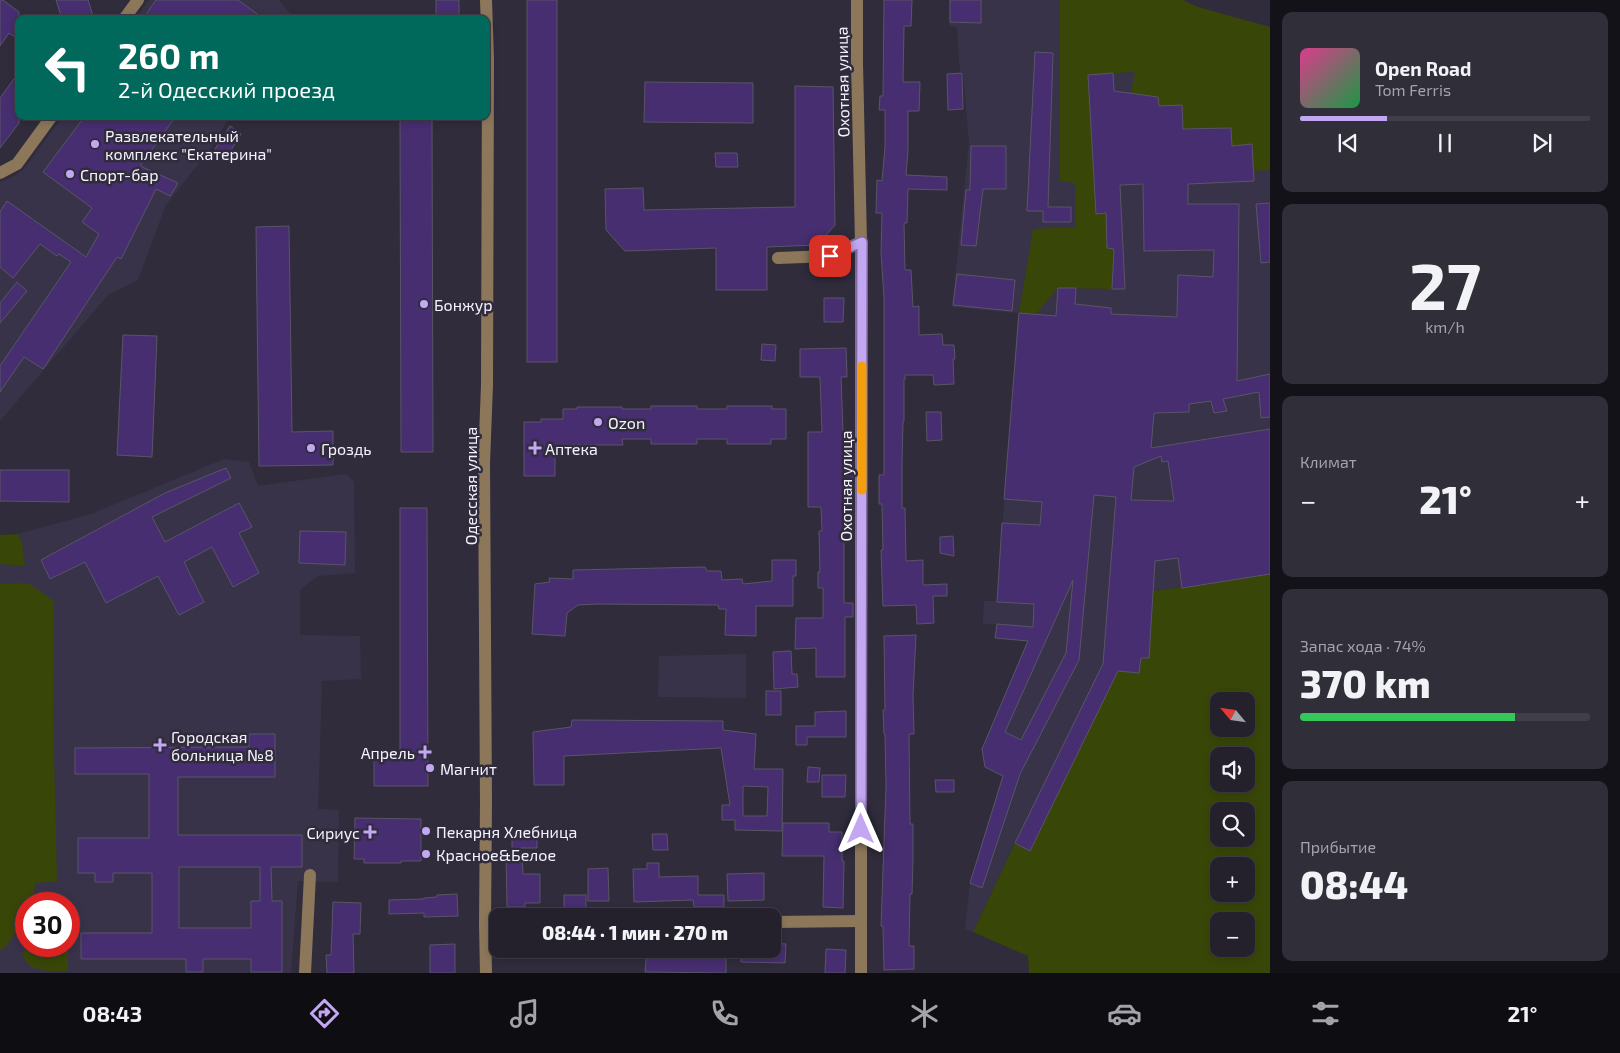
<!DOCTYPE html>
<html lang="ru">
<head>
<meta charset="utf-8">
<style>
	body { margin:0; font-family:"Exo 2",sans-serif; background:#302e39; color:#f1f3f6; height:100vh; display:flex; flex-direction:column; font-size:19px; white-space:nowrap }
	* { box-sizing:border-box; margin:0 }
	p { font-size:16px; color:#a3a3aa }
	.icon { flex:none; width:28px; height:28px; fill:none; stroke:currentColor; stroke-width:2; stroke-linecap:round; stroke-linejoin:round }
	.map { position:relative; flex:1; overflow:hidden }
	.sheet { display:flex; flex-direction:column; gap:12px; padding:12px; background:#141219; width:350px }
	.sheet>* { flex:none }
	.guide { position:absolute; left:15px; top:15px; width:475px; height:105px; border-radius:10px; box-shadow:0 2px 8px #0003,0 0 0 1px #413e49; background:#00695c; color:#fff; overflow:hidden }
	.needle { width:32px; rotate:299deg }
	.fabs { position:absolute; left:1210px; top:692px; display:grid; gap:10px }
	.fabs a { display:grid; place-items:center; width:45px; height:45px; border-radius:10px; background:#24212d; box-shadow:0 2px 8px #0003,0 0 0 1px #413e49; font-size:25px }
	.speed { position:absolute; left:15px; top:892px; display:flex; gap:10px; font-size:25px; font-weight:700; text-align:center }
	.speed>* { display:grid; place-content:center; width:65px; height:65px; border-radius:50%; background:#24212d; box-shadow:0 2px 8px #0003,0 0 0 1px #413e49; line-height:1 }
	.speed .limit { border:8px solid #d22; background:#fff; color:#111 }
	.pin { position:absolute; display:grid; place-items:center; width:42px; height:42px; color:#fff; margin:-21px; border-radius:10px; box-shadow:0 2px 8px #0006 }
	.me { position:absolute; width:55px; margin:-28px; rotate:0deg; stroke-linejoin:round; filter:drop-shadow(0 0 4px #0008) }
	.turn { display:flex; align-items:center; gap:18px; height:105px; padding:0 20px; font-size:22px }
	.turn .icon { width:65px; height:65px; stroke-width:2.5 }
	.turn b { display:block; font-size:35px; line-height:42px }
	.big { font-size:38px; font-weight:800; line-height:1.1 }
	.sheet .widget { flex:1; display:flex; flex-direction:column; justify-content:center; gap:8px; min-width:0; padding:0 18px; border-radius:10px; background:#302e39 }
	.sheet .dial { align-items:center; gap:0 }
	.dial b { font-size:65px; line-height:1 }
	.song { display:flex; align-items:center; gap:15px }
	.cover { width:60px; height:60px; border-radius:8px; background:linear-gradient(135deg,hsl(330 70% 55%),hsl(140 70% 35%)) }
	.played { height:5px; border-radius:2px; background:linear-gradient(90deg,#c3a7f2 30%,#413e49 30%) }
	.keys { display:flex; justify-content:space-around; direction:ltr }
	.heat { display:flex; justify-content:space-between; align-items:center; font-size:28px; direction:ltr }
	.charge { height:8px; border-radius:4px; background:linear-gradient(90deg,#34c759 74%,#413e49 0) }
	.trip { position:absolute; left:489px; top:908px; width:292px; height:50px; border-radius:10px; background:#24212d; box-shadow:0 2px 8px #0003,0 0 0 1px #413e49; font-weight:800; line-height:50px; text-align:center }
	.menu { display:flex; height:80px; justify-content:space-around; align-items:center; background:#0e0d12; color:#a3a3aa }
	.menu .icon { width:35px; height:35px }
	.menu .current { color:#c3a7f2 }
	.menu b { font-size:22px; color:#f1f3f6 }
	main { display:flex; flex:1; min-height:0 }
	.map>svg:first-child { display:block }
</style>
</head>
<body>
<main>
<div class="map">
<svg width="1270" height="973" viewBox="0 0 1270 973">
	<rect width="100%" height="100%" fill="#302c3c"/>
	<!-- built -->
	<g fill="#39334a" fill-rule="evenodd">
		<polygon points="149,0 279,0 295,19 135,19"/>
		<polygon points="949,0 1060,0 1060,181 1075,182 1075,227 1033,230 1019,313 1036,314 1058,288 1112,289 1114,249 1107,248 1106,213 1096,214 1088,75 1135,72 1158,97 1182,105 1183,129 1231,128 1252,144 1253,170 1270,170 1270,574 1154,591 1149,658 1139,673 1118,672 1030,851 1015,843 973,932 965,929 970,883 1003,776 985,767 982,749 1027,641 995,638 996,624 983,624 984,601 997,601 1018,313 952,307 969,143 963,72 960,72 957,27 949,26"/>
		<polygon points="63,116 230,116 210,149 166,205 138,280 108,295 0,421 0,182 13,177 24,169"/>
		<path d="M224,459L249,462L258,486L346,474L354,482L355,573L318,576L300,590V635L360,636L361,679L322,681L318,809L339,810L338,882L298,881L291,973H0V564L25,566L22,543L18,534L91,514ZM26,904H69V946H26Z"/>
		<polygon points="746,654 746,698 658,697 659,656"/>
	</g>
	<!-- green -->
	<g fill="#384708" fill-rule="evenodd">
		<polygon points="1060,0 1183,0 1198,7 1270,27 1270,170 1253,171 1252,145 1232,146 1230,128 1183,129 1182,105 1159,106 1158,97 1131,93 1135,72 1088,75 1096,214 1106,213 1107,248 1114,249 1112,289 1058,288 1036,314 1019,313 1033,229 1075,227 1075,183 1060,181"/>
		<polygon points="18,534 22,543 25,566 0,564 0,535"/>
		<path d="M1270,574V973H1029L1028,956L973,932L1015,843L1030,850L1118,671L1139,673L1141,658H1149L1154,591ZM1219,701H1246V729H1219ZM1219,756H1246V784H1219ZM1219,811H1246V839H1219ZM1219,866H1246V894H1219ZM1219,921H1246V949H1219Z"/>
		<polygon points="28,583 54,601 53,714 57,881 35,883 33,904 26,904 26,918 3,950 0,950 0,584"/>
		<path d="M27,946H68V971C61,973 36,971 29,965C27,963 24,958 22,955Z"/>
	</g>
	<!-- building -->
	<g fill="#462e70" stroke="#595567" fill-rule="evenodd">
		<polygon points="0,0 3,0 19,12 19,40 9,33 0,46"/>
		<polygon points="56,0 88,0 94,19 62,19"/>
		<polygon points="156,0 238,0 264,19 143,19"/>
		<rect x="436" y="0" width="23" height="19"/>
		<rect x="527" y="0" width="30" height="362"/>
		<polygon points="884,0 912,0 911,26 904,26 903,82 920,82 919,111 908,111 908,150 906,175 947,177 947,190 908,189 907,223 904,223 905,270 911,270 913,307 919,306 919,335 942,334 943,345 954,345 955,359 953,359 954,384 934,385 933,375 905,375 905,379 904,379 904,421 903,421 902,464 902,508 905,508 906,561 923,560 923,585 947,584 947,596 933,596 934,623 917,624 916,605 883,606 881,550 883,550 882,504 879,504 879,475 884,475 884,297 881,253 882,213 876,213 877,180 882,181 885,147 885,110 879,110 880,96 883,96"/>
		<polygon points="950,0 981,0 981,23 950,22"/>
		<polygon points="1035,52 1053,53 1048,207 1071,207 1071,222 1043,222 1043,211 1027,211"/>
		<polygon points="19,72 19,123 0,148 0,98"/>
		<polygon points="962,73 963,109 948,110 947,74"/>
		<path d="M1113,73L1114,91L1158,97L1159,106L1182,105L1183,129L1231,128L1232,146L1252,144L1254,181L1188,184V204H1239L1237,381L1270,374V417L1261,418L1259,392L1223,399L1227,411L1214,413L1211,401L1189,404V412L1154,413L1151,448L1270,429V574L1182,588L1178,558L1155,561L1149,658H1141L1139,673L1118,671L1030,851L1015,843L1103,664L1116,497L1094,495L1079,660L1020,774L982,888L970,883L1003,776L985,767L982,749L1028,641L995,638L997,624L1033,627L1034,604L997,602L1002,523L1040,525L1042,502L1004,499L1019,313L1056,316L1058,288H1076L1075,304L1111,308V314L1177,317L1178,275L1213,277L1214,250L1144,251L1143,184L1120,185L1125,289H1112L1114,249L1107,248L1106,213L1096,214L1088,75ZM1161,456L1162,462L1168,461L1174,501L1131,500L1134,467ZM1073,580L1066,653L1021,740L1005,732Z"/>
		<polygon points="645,82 753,83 753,123 644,122"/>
		<polygon points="795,86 833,87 835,225 817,245 767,247 767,290 716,290 716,248 625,251 606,230 605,189 643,188 644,210 795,207"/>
		<polygon points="85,116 176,116 140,166 178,183 170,196 156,189 121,259 117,257 43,369 24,357 0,392 0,366 71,262 59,254 57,256 40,244 13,278 0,267 0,212 7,201 86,257 99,234 82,222 92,208 43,172"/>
		<polygon points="400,116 432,116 433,452 401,452"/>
		<polygon points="230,126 241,134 227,157 215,149"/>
		<polygon points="971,146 1006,146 1006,189 983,189 976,246 961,245 966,190 970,190"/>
		<polygon points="715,153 737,153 738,167 716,167"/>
		<polygon points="1270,203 1270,262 1261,263 1256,204"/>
		<polygon points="289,226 292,432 333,431 333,465 259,466 256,227"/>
		<polygon points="957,274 1015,280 1012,311 953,305"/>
		<polygon points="17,282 27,291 0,323 0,303"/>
		<polygon points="824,298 844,298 843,322 824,322"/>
		<polygon points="123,335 157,336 152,457 117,455"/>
		<polygon points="762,344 776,345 775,361 761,360"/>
		<polygon points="846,348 847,377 841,377 843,432 853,432 853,506 850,506 850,524 844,524 844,603 853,603 853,617 845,617 845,677 816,677 816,648 795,649 796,618 823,618 823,588 818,588 818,572 820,572 819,531 822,531 821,507 808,507 808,432 822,432 820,377 800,377 800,349"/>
		<polygon points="651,406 697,406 697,409 727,409 727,406 772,406 772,409 786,409 786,439 771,439 771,444 727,444 727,439 697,439 697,444 651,444 651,439 622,439 623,445 563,445 563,448 555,448 555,476 524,476 524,422 541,422 541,419 563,419 563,409 577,409 577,407 622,407 622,409 651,409"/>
		<polygon points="926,412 941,412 942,440 927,441"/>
		<polygon points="226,468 231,478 152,517 165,542 239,503 252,527 239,533 259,573 233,587 212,547 184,562 204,602 179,615 158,576 106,603 85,562 50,579 41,560 165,493"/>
		<polygon points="0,470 69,470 69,502 0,501"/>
		<polygon points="400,508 427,508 428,786 374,786 374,753 400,753"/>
		<polygon points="300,531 346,532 345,565 299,563"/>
		<polygon points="953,536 954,556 940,553 940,537"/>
		<polygon points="772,560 796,560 796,576 793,576 793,606 756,606 756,636 725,635 726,609 719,609 718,605 598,604 578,605 567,613 565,636 532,634 535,584 550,582 549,578 573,579 573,570 705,567 707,571 721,571 722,580 742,579 743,584 772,581"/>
		<polygon points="916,635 913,695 914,734 909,734 910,824 913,824 913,860 912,894 910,894 909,946 914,946 914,969 884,970 883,926 881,926 886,786 885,734 884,734 883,710 885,710 884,636"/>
		<polygon points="791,651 792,674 797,674 798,687 774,689 773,652"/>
		<rect x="766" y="691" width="15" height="24"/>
		<polygon points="846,711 846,737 807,737 807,745 796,745 796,726 815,726 815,712"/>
		<path d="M572,720L723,721V730L756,734L754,769H783L782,831L735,830V820H722V805H730L721,748L564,756V785H534L533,732L571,727ZM743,786L768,787L767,816H743Z"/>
		<path d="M249,734H275V777H178V835H302V867H271L272,901H282V972H251V959H203V972H186V959H81V933H152V873H113V882H95V873H78V838H149V774H75V748L249,747ZM179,867H260V901H251V928H179Z"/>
		<polygon points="808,767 820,768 819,782 807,782"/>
		<polygon points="822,775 846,775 845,797 822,797"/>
		<polygon points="935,780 954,780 954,792 936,792"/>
		<polygon points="355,818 421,819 421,861 401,861 401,863 364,863 364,859 354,859"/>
		<polygon points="783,823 829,823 829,832 842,832 842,861 844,861 843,908 823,907 824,856 782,856"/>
		<polygon points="537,833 537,848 512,848 512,834"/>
		<polygon points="652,834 667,834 668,850 653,850"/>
		<polygon points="522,851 523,874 540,874 540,903 525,903 525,907 507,907 506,852"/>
		<polygon points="647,863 659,863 659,877 698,876 698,895 724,895 724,907 694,907 693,900 634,902 633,869 647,869"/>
		<polygon points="608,868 609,901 588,901 588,869"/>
		<polygon points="764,873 764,900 728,901 727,874"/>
		<polygon points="457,894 458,916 424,917 424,913 389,914 389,900 424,899 424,898 437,897 437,895"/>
		<rect x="564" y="895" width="22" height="16"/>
		<polygon points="333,902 361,903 360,934 353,934 354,973 327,973 326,955 331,955"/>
		<polygon points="772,943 786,944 785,963 741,962 741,949 772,949"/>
		<polygon points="455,944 455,973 430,973 430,945"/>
		<polygon points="647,949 697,949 696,957 726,958 726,973 645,972"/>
		<polygon points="826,949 846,950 845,973 825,973"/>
	</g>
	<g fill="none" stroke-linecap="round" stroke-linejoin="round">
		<!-- minor -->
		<g stroke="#8c775a" stroke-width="12">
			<polyline points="486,0 488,59 487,385 484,463 486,802 485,924 486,973"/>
			<polyline points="857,0 857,63 861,242 861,973"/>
			<polyline points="124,19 138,0"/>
			<polyline points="0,173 17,164 52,116"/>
			<polyline points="778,258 830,256 861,242"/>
			<polyline points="772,922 861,921"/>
			<polyline points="485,924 498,924"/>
			<polyline points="305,973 310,875"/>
		</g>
	</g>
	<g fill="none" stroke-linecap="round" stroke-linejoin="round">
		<!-- route casing -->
		<g stroke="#7f6d9d" stroke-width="12">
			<polyline id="route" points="830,256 862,242 861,829"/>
		</g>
		<!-- route -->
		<use href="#route" stroke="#c3a7f2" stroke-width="9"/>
		<!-- slow -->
		<polyline stroke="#f59e0b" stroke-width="9" points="862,366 862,490"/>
	</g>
	<!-- markers -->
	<g fill="#c3a7f2" stroke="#302c3c" stroke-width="2">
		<circle cx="95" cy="144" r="5"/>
		<circle cx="70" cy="174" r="5"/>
		<circle cx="424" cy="304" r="5"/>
		<circle cx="598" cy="422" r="5"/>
		<circle cx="311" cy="448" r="5"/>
		<path d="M532.5 440.5h5v5h5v5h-5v5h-5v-5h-5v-5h5z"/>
		<path d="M157.5 737.5h5v5h5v5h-5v5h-5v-5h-5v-5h5z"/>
		<path d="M422.5 744.5h5v5h5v5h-5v5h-5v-5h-5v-5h5z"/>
		<circle cx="430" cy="768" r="5"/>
		<circle cx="426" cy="831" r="5"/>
		<path d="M367.5 824.5h5v5h5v5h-5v5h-5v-5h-5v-5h5z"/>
		<circle cx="426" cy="854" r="5"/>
	</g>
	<g text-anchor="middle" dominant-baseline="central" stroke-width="5" stroke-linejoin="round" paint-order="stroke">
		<!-- street labels -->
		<g font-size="16" fill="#f5f2fd" stroke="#302c3c">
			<text transform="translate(842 82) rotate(-91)">Охотная улица</text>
			<text transform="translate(470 486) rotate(-90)">Одесская улица</text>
			<text transform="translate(845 486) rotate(-90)">Охотная улица</text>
		</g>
		<!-- poi labels -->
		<g font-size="16" fill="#f5f2fd" stroke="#302c3c" text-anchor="start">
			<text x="105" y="135">Развлекательный<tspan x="105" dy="18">комплекс "Екатерина"</tspan></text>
			<text x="80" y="174">Спорт-бар</text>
			<text x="434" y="304">Бонжур</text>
			<text x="608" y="422">Ozon</text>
			<text x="321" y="448">Гроздь</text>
			<text x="545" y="448">Аптека</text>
			<text x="171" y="736">Городская<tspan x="171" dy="18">больница №8</tspan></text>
			<text x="415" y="752" text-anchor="end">Апрель</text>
			<text x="440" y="768">Магнит</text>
			<text x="436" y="831">Пекарня Хлебница</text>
			<text x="360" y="832" text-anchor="end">Сириус</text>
			<text x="436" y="854">Красное&amp;Белое</text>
		</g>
	</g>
</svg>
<div class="fabs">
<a><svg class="needle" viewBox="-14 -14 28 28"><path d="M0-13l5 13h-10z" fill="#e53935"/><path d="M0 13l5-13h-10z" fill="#a3a3aa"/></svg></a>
<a><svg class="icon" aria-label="sound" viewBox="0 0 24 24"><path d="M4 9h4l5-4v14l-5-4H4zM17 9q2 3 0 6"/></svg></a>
<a><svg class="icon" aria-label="search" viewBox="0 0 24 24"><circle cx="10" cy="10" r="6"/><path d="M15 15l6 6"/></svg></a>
<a>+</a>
<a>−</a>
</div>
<div class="speed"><div class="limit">30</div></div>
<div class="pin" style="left:830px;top:256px;background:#d93025"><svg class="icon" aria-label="arrive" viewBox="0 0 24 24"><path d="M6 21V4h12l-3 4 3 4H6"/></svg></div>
<svg class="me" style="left:861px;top:829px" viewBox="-20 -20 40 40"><path d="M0-17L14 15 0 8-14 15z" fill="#c3a7f2" stroke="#fff" stroke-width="4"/></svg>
<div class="trip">08:44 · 1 мин · 270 m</div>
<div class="guide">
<div class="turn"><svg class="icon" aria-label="left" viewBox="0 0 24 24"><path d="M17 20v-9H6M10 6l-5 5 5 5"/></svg><div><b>260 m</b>2-й Одесский проезд</div></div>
</div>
</div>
<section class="sheet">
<div class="widget">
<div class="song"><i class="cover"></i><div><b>Open Road</b><p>Tom Ferris</p></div></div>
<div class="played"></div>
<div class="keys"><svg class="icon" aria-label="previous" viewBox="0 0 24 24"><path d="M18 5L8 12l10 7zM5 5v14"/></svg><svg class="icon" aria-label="pause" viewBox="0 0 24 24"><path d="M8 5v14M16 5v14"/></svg><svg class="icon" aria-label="next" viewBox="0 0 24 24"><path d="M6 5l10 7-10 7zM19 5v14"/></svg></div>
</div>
<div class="widget dial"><b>27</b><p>km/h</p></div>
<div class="widget"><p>Климат</p>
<div class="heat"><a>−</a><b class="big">21°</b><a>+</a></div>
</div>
<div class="widget"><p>Запас хода · 74%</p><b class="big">370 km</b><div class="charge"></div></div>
<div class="widget"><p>Прибытие</p><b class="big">08:44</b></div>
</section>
</main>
<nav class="menu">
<b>08:43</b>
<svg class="icon current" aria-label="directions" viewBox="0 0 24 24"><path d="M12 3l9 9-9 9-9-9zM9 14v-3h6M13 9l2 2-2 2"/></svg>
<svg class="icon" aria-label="music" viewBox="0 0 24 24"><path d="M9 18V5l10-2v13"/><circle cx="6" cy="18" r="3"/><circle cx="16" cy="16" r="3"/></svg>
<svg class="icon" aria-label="phone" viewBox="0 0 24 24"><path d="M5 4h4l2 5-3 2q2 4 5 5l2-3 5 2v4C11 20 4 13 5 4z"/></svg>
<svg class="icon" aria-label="climate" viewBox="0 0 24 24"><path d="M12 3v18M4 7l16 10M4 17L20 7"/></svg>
<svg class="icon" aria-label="car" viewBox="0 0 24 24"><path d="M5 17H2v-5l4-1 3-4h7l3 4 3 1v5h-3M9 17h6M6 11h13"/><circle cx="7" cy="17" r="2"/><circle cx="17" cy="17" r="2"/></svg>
<svg class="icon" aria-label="filters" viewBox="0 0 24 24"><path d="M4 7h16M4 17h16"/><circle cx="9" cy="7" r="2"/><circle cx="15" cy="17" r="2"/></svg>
<b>21°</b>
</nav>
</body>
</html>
